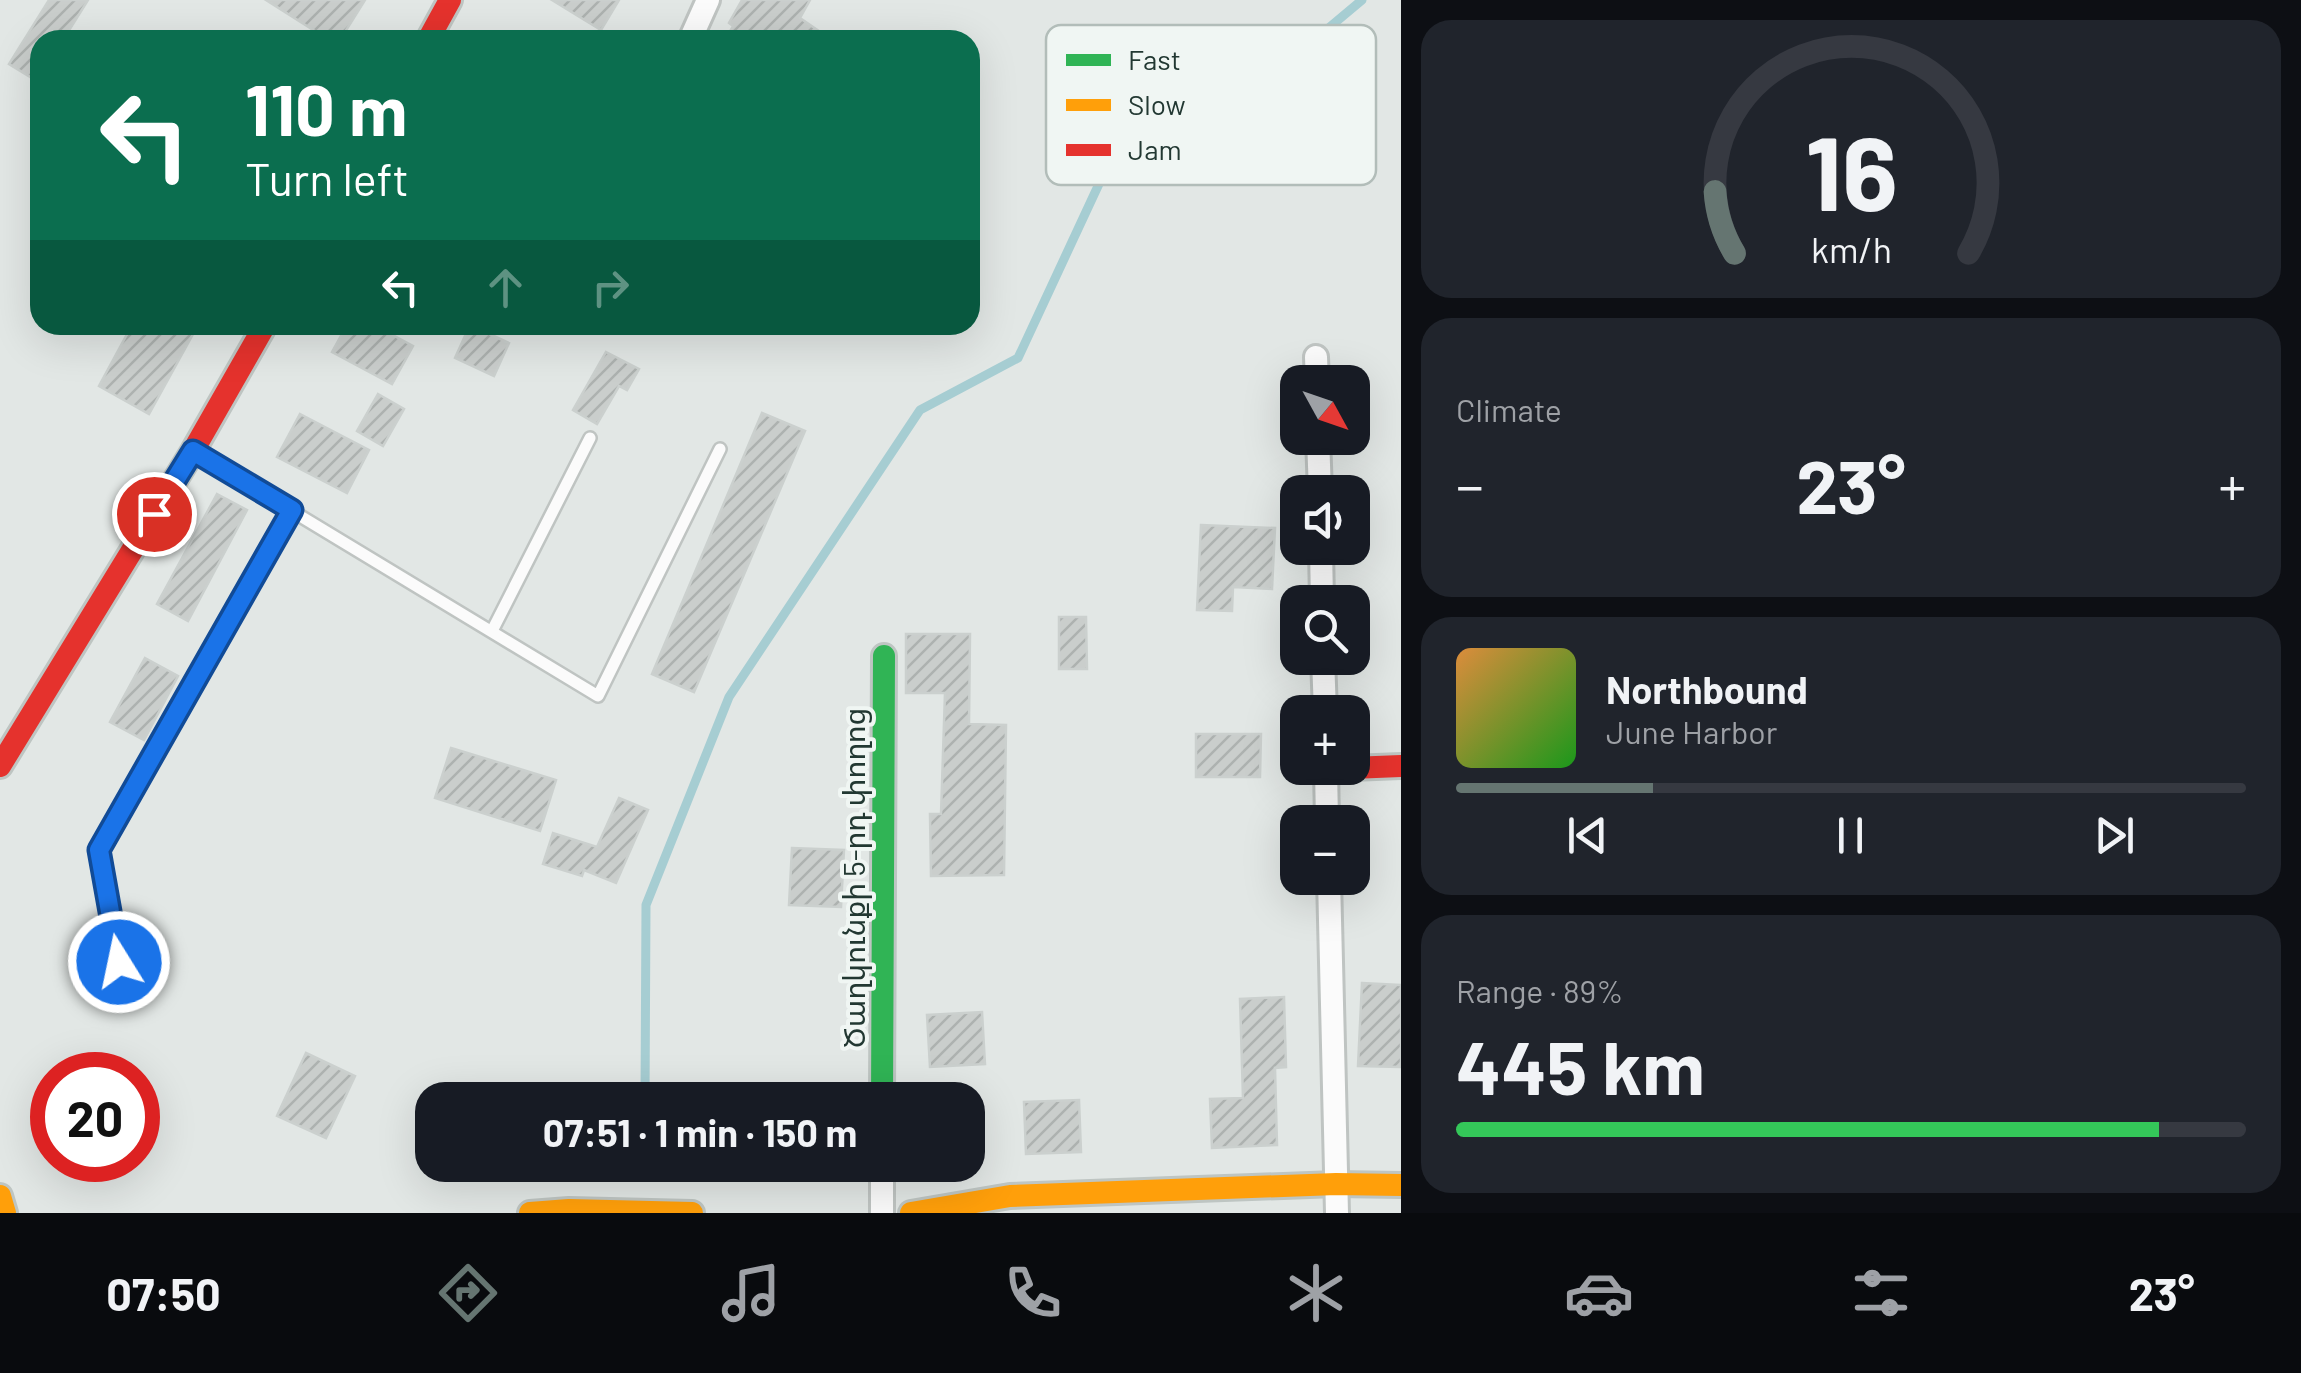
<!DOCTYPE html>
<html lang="en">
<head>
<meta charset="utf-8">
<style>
	body { margin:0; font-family:Barlow,"Noto Sans Armenian",sans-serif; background:#20242c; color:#f1f3f6; height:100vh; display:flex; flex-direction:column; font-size:38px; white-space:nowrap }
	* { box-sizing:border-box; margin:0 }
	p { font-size:32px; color:#9ea1a6 }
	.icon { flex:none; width:55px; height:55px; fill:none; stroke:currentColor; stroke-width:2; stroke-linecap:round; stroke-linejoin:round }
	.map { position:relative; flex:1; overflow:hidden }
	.panel { display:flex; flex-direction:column; gap:20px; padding:20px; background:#0d0f14; width:900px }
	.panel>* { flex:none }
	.top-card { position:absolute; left:30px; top:30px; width:950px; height:305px; border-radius:30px; box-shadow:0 10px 40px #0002; background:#0b6e4f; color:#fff; overflow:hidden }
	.needle { width:65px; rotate:130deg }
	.fabs { position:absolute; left:1280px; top:365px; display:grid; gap:20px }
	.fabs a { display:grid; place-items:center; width:90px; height:90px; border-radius:20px; background:#171b24; box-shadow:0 10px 40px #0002; font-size:50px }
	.speed { position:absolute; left:30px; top:1052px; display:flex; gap:20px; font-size:50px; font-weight:700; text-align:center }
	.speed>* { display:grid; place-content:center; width:130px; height:130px; border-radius:50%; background:#171b24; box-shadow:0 10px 40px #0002; line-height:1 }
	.speed .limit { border:15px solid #d22; background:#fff; color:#111 }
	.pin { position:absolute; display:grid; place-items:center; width:85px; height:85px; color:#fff; margin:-42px; border:5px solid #fff; border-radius:50%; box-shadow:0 2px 10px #0007 }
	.me { position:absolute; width:110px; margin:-55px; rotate:350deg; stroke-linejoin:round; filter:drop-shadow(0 0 8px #0008) }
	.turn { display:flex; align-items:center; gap:35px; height:210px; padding:0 50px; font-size:45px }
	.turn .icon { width:130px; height:130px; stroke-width:2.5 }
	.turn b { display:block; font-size:70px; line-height:85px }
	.lanes { display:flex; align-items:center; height:95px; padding:0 50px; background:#0003; justify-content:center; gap:50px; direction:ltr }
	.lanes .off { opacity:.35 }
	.big { font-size:75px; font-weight:700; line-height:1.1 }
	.panel .widget { flex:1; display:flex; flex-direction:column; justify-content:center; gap:15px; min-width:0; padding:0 35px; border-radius:30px; background:#20242c }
	.panel .dial { align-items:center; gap:0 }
	.dial svg { height:260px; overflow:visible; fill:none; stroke:#363941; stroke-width:7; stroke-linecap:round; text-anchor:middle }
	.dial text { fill:#f1f3f6; stroke:none }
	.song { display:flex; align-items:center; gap:30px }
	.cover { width:120px; height:120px; border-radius:15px; background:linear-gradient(135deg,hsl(30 70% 55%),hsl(120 70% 35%)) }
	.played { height:10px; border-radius:5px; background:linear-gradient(90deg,#657571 25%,#363941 25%) }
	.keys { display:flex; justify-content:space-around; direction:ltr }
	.heat { display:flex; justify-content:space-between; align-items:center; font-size:55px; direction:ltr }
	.charge { height:15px; border-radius:8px; background:linear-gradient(90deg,#34c759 89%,#363941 0) }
	.trip { position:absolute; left:415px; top:1082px; width:570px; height:100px; border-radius:30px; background:#171b24; box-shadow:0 10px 40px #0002; font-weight:700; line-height:100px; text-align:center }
	.dock { display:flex; height:160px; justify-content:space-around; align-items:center; background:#090b0e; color:#9ea1a6 }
	.dock .icon { width:70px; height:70px }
	.dock .current { color:#657571 }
	.dock b { font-size:45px; color:#f1f3f6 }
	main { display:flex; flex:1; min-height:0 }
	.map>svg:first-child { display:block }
</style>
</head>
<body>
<main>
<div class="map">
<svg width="1401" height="1213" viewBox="0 0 1401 1213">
	<defs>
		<pattern id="building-hatch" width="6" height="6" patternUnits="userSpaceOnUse" patternTransform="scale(2.5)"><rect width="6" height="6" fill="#cacecc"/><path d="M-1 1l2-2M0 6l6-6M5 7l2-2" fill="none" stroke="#adb2b0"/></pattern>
	</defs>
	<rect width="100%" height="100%" fill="#e2e7e5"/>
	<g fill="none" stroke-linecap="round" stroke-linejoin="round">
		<!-- stream -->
		<polyline stroke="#a6cdd2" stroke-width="9" points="645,1100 646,905 729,697 920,410 1018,358 1118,143 1256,89 1362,0"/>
	</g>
	<!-- building -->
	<g fill="url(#building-hatch)" stroke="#cbd0ce" stroke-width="2.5">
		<polygon points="49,0 88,0 63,40 40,40 40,83 9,64"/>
		<polygon points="266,0 365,0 340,40 329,40"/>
		<polygon points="552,0 619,0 601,30"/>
		<polygon points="742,0 810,0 800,18 832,40 725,40 733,26 729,23"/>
		<polygon points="132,325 198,325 149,414 99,386"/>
		<polygon points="347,325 374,325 413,346 392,384 332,352"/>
		<polygon points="470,325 509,343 494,376 455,358"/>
		<polygon points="606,352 639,369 627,390 619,386 597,424 573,410"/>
		<polygon points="378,394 404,409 383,446 357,431"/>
		<polygon points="762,413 805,431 694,692 652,674"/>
		<polygon points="300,414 369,450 347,493 277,457"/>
		<polygon points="217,494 247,510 188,621 157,604"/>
		<polygon points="1201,525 1275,528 1272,589 1233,587 1232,611 1197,610"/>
		<polygon points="1059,617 1086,617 1087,669 1059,669"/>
		<polygon points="906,634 970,634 969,724 1006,725 1004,875 931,876 930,814 941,814 945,693 906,693"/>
		<polygon points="145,658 178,676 144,740 110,722"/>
		<polygon points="1196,734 1261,734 1260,777 1196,777"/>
		<polygon points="451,748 556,780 540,831 435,798"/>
		<polygon points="619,798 648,810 616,883 584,870 582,876 543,864 553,833 597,847"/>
		<polygon points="792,848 844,850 841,907 789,905"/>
		<polygon points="1362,983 1401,985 1401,1067 1358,1066"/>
		<polygon points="1284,997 1286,1067 1275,1068 1277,1145 1212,1148 1210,1099 1243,1098 1240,999"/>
		<polygon points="982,1012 985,1064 930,1067 927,1015"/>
		<polygon points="306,1053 355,1076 326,1138 277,1116"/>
		<polygon points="1079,1100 1081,1152 1026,1154 1024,1102"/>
	</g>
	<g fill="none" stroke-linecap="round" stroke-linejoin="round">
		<!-- lane casing -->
		<g stroke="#bfc4c2" stroke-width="16">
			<g id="lane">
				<polyline points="196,453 598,696 720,449"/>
				<polyline points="492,631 590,438"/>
				<polyline points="119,962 99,850 292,510"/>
			</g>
		</g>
		<!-- street casing -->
		<g stroke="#bfc4c2" stroke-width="28">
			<g id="street">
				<polyline points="690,40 708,0"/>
				<polyline points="1316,357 1317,382"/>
				<polyline points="1318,438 1320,492"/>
				<polyline points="1321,548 1322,602"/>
				<polyline points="1323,658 1325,712"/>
				<polyline points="1326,768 1327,822"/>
				<polyline points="1329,878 1337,1213"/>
				<polyline points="882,1213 882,1165"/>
			</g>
		</g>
		<!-- fast casing -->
		<g stroke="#bec5c2" stroke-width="28">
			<polyline id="fast" points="882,1100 884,656"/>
		</g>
		<!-- slow casing -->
		<g stroke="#bec5c2" stroke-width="28">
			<g id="slow">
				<polyline points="0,1196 5,1213"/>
				<polyline points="530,1213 569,1210 692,1213"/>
				<polyline points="911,1213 1010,1196 1336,1184 1401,1185"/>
			</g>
		</g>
		<!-- jam casing -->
		<g stroke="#bec5c2" stroke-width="28">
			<g id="jam">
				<polyline points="428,40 450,0"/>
				<polyline points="0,766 193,451 265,325"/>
				<polyline points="1326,769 1401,766"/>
			</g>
		</g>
		<!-- lane -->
		<use href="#lane" stroke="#fbfbfb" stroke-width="11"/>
		<!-- street -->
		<use href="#street" stroke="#fbfbfb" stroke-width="22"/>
		<!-- fast -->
		<use href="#fast" stroke="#30b455" stroke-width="22"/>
		<!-- slow -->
		<use href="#slow" stroke="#ff9f0a" stroke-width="22"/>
		<!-- jam -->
		<use href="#jam" stroke="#e5322d" stroke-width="22"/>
	</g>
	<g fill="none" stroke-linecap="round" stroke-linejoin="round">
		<!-- route casing -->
		<g stroke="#114b97" stroke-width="25">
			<polyline id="route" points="119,962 99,850 292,510 193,451 154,514"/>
		</g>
		<!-- route -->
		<use href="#route" stroke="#1a73e8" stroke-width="18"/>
	</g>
	<g text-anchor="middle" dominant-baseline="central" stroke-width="8" stroke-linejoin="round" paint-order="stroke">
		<!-- street labels -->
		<g font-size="30" fill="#223832" stroke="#f0f6f3">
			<text transform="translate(853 878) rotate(-90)">Ծաղկունքի 5-րդ փողոց</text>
		</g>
	</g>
	<!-- legend -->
	<rect x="1046" y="25" width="330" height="160" rx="15" fill="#f0f6f3" stroke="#b2bdb9" stroke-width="2.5"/>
	<rect x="1066" y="54" width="45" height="12" fill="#30b455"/>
	<rect x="1066" y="99" width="45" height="12" fill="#ff9f0a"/>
	<rect x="1066" y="144" width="45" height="12" fill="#e5322d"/>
	<g font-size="28" fill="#223832">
		<text x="1128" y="70">Fast</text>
		<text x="1128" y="115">Slow</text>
		<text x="1128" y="160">Jam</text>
	</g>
</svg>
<div class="fabs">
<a><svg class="needle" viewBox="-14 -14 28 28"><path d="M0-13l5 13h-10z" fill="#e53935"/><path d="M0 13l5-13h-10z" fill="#9ea1a6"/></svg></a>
<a><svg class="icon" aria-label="sound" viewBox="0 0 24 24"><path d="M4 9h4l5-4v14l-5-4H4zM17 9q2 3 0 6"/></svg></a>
<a><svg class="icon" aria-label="search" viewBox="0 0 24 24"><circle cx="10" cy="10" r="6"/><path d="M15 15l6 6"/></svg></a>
<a>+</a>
<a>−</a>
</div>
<div class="speed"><div class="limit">20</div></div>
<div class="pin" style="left:154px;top:514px;background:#d93025"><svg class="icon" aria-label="arrive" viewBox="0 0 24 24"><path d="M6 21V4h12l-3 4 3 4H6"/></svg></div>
<svg class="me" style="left:119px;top:962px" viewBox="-20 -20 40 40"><circle r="17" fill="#1a73e8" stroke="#fff" stroke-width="3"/><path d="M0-11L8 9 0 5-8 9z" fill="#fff"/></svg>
<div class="trip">07:51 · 1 min · 150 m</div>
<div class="top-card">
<div class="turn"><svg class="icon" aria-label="left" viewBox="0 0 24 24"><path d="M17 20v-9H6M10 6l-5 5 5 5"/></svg><div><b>110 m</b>Turn left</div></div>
<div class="lanes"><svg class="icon" aria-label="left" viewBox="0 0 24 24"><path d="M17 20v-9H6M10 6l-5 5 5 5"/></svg><svg class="icon off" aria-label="ahead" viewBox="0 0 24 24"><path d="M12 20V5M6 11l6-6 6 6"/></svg><svg class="icon off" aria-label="right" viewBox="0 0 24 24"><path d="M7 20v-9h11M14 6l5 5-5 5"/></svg></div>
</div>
</div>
<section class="panel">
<div class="widget dial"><svg viewBox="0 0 100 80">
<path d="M14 69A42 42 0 1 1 86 69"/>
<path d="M14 69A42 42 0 0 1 8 50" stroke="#657571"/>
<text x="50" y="56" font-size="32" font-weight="700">16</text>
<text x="50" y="72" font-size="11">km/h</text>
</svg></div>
<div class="widget"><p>Climate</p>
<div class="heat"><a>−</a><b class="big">23°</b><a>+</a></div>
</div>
<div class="widget">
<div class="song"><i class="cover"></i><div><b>Northbound</b><p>June Harbor</p></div></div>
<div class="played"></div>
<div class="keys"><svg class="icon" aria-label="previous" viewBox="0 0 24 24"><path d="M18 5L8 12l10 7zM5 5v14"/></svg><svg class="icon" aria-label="pause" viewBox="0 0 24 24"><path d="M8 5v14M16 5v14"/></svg><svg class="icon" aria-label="next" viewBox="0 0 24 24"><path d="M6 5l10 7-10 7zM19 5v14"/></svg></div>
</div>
<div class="widget"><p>Range · 89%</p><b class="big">445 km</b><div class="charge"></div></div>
</section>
</main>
<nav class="dock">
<b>07:50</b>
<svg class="icon current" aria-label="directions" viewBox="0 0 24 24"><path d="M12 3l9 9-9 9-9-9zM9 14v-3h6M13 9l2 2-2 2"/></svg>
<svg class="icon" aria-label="music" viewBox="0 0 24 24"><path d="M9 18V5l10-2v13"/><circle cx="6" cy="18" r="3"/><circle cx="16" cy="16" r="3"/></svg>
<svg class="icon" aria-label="phone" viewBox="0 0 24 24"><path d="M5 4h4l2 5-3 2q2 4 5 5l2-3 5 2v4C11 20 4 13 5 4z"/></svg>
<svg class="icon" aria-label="climate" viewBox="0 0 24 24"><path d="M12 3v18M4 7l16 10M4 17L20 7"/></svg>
<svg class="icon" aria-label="car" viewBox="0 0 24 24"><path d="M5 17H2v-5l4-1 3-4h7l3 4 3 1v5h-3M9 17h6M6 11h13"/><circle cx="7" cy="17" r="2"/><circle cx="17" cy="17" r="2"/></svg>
<svg class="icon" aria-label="filters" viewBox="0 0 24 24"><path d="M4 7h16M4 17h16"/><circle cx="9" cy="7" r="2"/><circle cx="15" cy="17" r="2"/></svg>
<b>23°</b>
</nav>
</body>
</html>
